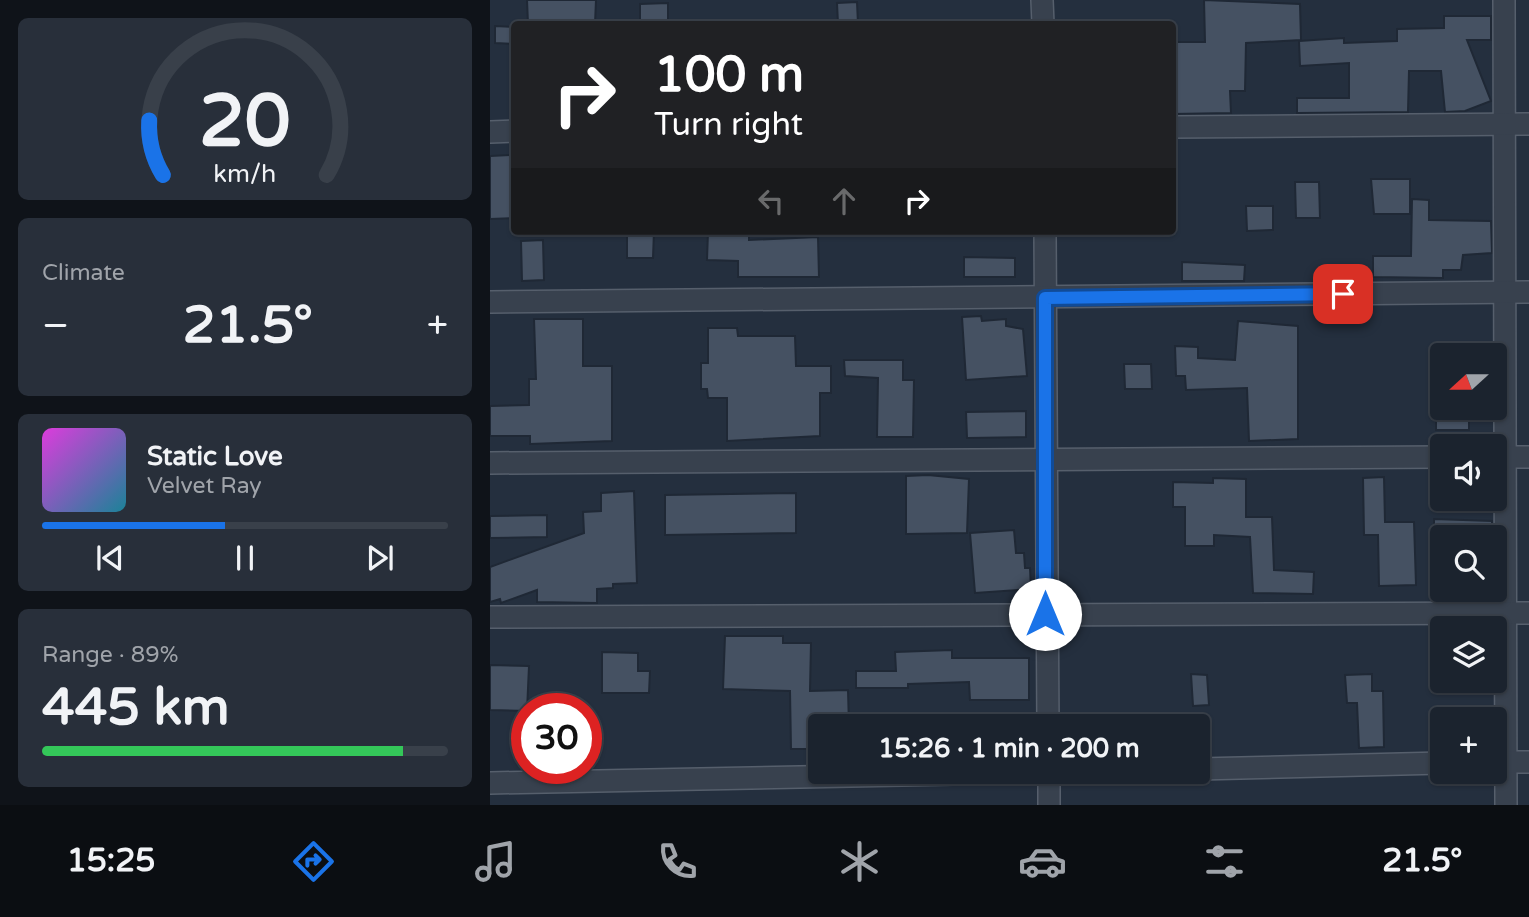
<!DOCTYPE html>
<html lang="en">
<head>
<meta charset="utf-8">
<style>
	body { margin:0; font-family:"Varela Round",sans-serif; background:#282f3a; color:#f1f3f6; height:100vh; display:flex; flex-direction:column; font-size:26px; white-space:nowrap }
	* { box-sizing:border-box; margin:0 }
	p { font-size:23px; color:#a0a4aa }
	.icon { flex:none; width:38px; height:38px; fill:none; stroke:currentColor; stroke-width:2; stroke-linecap:round; stroke-linejoin:round }
	.map { position:relative; flex:1; overflow:hidden }
	.panel { display:flex; flex-direction:column; gap:18px; padding:18px; background:#0f1319; width:490px }
	.panel>* { flex:none }
	.guide { position:absolute; left:21px; top:21px; width:665px; height:214px; border-radius:7px; box-shadow:0 2px 5px #0004,0 0 0 2px #39404a; background:#202124; color:#fff; overflow:hidden }
	.needle { width:46px; rotate:249deg }
	.controls { position:absolute; left:940px; top:343px; display:grid; gap:14px }
	.controls a { display:grid; place-items:center; width:77px; height:77px; border-radius:7px; background:#1b232e; box-shadow:0 2px 5px #0004,0 0 0 2px #39404a; font-size:35px }
	.speed { position:absolute; left:21px; top:693px; display:flex; gap:14px; font-size:35px; font-weight:700; text-align:center }
	.speed>* { display:grid; place-content:center; width:91px; height:91px; border-radius:50%; background:#1b232e; box-shadow:0 2px 5px #0004,0 0 0 2px #39404a; line-height:1 }
	.speed .limit { border:10px solid #d22; background:#fff; color:#111 }
	.pin { position:absolute; display:grid; place-items:center; width:60px; height:60px; color:#fff; margin:-30px; border-radius:14px; box-shadow:0 4px 10px #0006 }
	.me { position:absolute; width:77px; margin:-38px; rotate:0deg; stroke-linejoin:round; filter:drop-shadow(0 0 5px #0008) }
	.turn { display:flex; align-items:center; gap:24px; height:147px; padding:0 28px; font-size:32px }
	.turn .icon { width:91px; height:91px; stroke-width:2.5 }
	.turn b { display:block; font-size:49px; line-height:60px }
	.lanes { display:flex; align-items:center; height:66px; padding:0 28px; background:#0003; justify-content:center; gap:35px; direction:ltr }
	.lanes .off { opacity:.35 }
	.big { font-size:52px; font-weight:700; line-height:1.1 }
	.panel .widget { flex:1; display:flex; flex-direction:column; justify-content:center; gap:10px; min-width:0; padding:0 24px; border-radius:10px; background:#282f3a }
	.panel .dial { align-items:center; gap:0 }
	.dial svg { height:182px; overflow:visible; fill:none; stroke:#39404a; stroke-width:7; stroke-linecap:round; text-anchor:middle }
	.dial text { fill:#f1f3f6; stroke:none }
	.song { display:flex; align-items:center; gap:21px }
	.cover { width:84px; height:84px; border-radius:10px; background:linear-gradient(135deg,hsl(300 70% 55%),hsl(190 70% 35%)) }
	.played { height:7px; border-radius:4px; background:linear-gradient(90deg,#1a73e8 45%,#39404a 45%) }
	.keys { display:flex; justify-content:space-around; direction:ltr }
	.heat { display:flex; justify-content:space-between; align-items:center; font-size:38px; direction:ltr }
	.charge { height:10px; border-radius:5px; background:linear-gradient(90deg,#34c759 89%,#39404a 0) }
	.trip { position:absolute; left:318px; top:714px; width:402px; height:70px; border-radius:7px; background:#1b232e; box-shadow:0 2px 5px #0004,0 0 0 2px #39404a; font-weight:700; line-height:70px; text-align:center }
	.tab-bar { display:flex; height:112px; justify-content:space-around; align-items:center; background:#0b0e12; color:#a0a4aa }
	.tab-bar .icon { width:49px; height:49px }
	.tab-bar .on { color:#1a73e8 }
	.tab-bar b { font-size:32px; color:#f1f3f6 }
	main { display:flex; flex:1; min-height:0 }
	.map>svg:first-child { display:block }
</style>
</head>
<body>
<main>
<section class="panel">
<div class="widget dial"><svg viewBox="0 0 100 80">
<path d="M14 69A42 42 0 1 1 86 69"/>
<path d="M14 69A42 42 0 0 1 8 45" stroke="#1a73e8"/>
<text x="50" y="56" font-size="32" font-weight="700">20</text>
<text x="50" y="72" font-size="11">km/h</text>
</svg></div>
<div class="widget"><p>Climate</p>
<div class="heat"><a>−</a><b class="big">21.5°</b><a>+</a></div>
</div>
<div class="widget">
<div class="song"><i class="cover"></i><div><b>Static Love</b><p>Velvet Ray</p></div></div>
<div class="played"></div>
<div class="keys"><svg class="icon" aria-label="previous" viewBox="0 0 24 24"><path d="M18 5L8 12l10 7zM5 5v14"/></svg><svg class="icon" aria-label="pause" viewBox="0 0 24 24"><path d="M8 5v14M16 5v14"/></svg><svg class="icon" aria-label="next" viewBox="0 0 24 24"><path d="M6 5l10 7-10 7zM19 5v14"/></svg></div>
</div>
<div class="widget"><p>Range · 89%</p><b class="big">445 km</b><div class="charge"></div></div>
</section>
<div class="map">
<svg width="1039" height="805" viewBox="0 0 1039 805">
	<rect width="100%" height="100%" fill="#242f3e"/>
	<!-- building -->
	<g fill="#455162" stroke="#1f2835" stroke-width="2">
		<polygon points="37,0 106,0 105,24 38,24"/>
		<polygon points="714,0 810,4 811,40 756,43 755,91 740,91 741,113 682,114 682,42 715,42"/>
		<polygon points="367,2 368,24 348,24 347,3"/>
		<polygon points="178,3 178,24 150,24 150,4"/>
		<polygon points="954,16 1001,16 1001,40 977,40 1001,101 975,111 955,112 951,71 919,71 918,112 807,113 807,98 859,98 859,63 810,66 809,41 854,38 854,43 907,41 907,29 954,28"/>
		<polygon points="5,26 24,27 24,44 5,43"/>
		<polygon points="22,155 24,218 0,219 0,156"/>
		<polygon points="881,179 920,179 920,214 884,214"/>
		<polygon points="805,182 829,182 830,218 806,218"/>
		<polygon points="922,199 939,200 939,220 1001,221 1002,253 973,255 971,270 953,270 953,278 883,277 883,256 921,256"/>
		<polygon points="756,206 783,206 783,230 757,231"/>
		<polygon points="137,231 164,231 163,258 137,258"/>
		<polygon points="218,231 259,231 259,240 328,237 329,277 248,277 248,261 217,260"/>
		<polygon points="53,240 54,280 32,281 31,241"/>
		<polygon points="474,257 525,258 525,277 474,277"/>
		<polygon points="692,262 755,265 754,281 692,281"/>
		<polygon points="491,316 492,321 516,319 516,326 533,329 537,376 476,380 472,317"/>
		<polygon points="44,319 93,319 93,366 122,366 122,441 40,444 40,436 0,436 0,406 39,405 39,379 46,379"/>
		<polygon points="748,321 808,326 808,439 759,441 757,388 696,390 695,376 686,376 685,346 708,347 708,358 745,360"/>
		<polygon points="218,328 247,328 248,336 305,336 306,366 341,366 341,393 330,393 330,436 237,441 237,398 218,398 217,389 211,389 211,363 218,363"/>
		<polygon points="354,360 413,360 413,380 424,380 423,437 387,437 388,378 355,376"/>
		<polygon points="634,364 661,364 662,389 635,389"/>
		<rect x="946" y="408" width="33" height="22"/>
		<polygon points="536,411 536,437 477,438 476,412"/>
		<polygon points="438,475 479,479 477,533 416,534 416,476"/>
		<polygon points="894,477 895,522 924,522 926,585 889,586 888,535 874,535 873,478"/>
		<polygon points="723,478 756,479 756,517 782,517 784,570 824,572 823,594 763,593 760,537 724,535 724,546 695,546 695,507 683,507 683,482 723,483"/>
		<polygon points="144,491 147,583 123,584 123,588 107,589 107,603 47,602 47,590 11,603 10,599 0,602 0,567 94,533 93,512 111,511 111,493"/>
		<polygon points="306,493 306,533 175,535 175,495"/>
		<polygon points="57,515 57,537 0,538 0,516"/>
		<polygon points="944,519 1002,521 1002,537 944,534"/>
		<polygon points="524,530 526,553 534,553 535,568 540,568 541,589 485,593 480,533"/>
		<polygon points="235,636 293,636 293,643 321,643 320,691 358,690 359,726 331,726 331,749 301,749 300,691 233,689"/>
		<polygon points="462,650 462,658 539,658 539,700 480,700 479,682 418,684 418,688 366,688 366,671 406,671 405,652"/>
		<polygon points="112,652 148,653 148,671 160,671 159,693 112,693"/>
		<polygon points="0,665 39,666 37,711 0,710"/>
		<polygon points="701,674 717,675 719,705 703,706"/>
		<polygon points="882,674 882,691 893,691 894,747 869,748 867,703 857,703 855,675"/>
	</g>
	<g fill="none" stroke-linecap="round" stroke-linejoin="round">
		<!-- minor casing -->
		<g stroke="#565f6c" stroke-width="24">
			<g id="minor">
				<polyline points="552,0 553,24"/>
				<polyline points="1014,0 1016,805"/>
				<polyline points="682,127 1039,124"/>
				<polyline points="0,132 24,131"/>
				<polyline points="555,231 558,726"/>
				<polyline points="0,302 1039,292"/>
				<polyline points="1004,457 1039,457"/>
				<polyline points="0,463 952,457"/>
				<polyline points="0,617 1039,613"/>
				<polyline points="1004,762 1039,762"/>
				<polyline points="709,769 952,763"/>
				<polyline points="0,783 561,772"/>
				<polyline points="559,805 559,772"/>
			</g>
		</g>
		<!-- minor -->
		<use href="#minor" stroke="#38414e" stroke-width="21"/>
	</g>
	<g fill="none" stroke-linecap="round" stroke-linejoin="round">
		<!-- route casing -->
		<g stroke="#114b97" stroke-width="18">
			<polyline id="route" points="555,614 555,298 853,294"/>
		</g>
		<!-- route -->
		<use href="#route" stroke="#1a73e8" stroke-width="12"/>
	</g>
</svg>
<div class="controls">
<a><svg class="needle" viewBox="-14 -14 28 28"><path d="M0-13l5 13h-10z" fill="#e53935"/><path d="M0 13l5-13h-10z" fill="#a0a4aa"/></svg></a>
<a><svg class="icon" aria-label="sound" viewBox="0 0 24 24"><path d="M4 9h4l5-4v14l-5-4H4zM17 9q2 3 0 6"/></svg></a>
<a><svg class="icon" aria-label="search" viewBox="0 0 24 24"><circle cx="10" cy="10" r="6"/><path d="M15 15l6 6"/></svg></a>
<a><svg class="icon" aria-label="layers" viewBox="0 0 24 24"><path d="M12 4l9 5-9 5-9-5zM3 14l9 5 9-5"/></svg></a>
<a>+</a>
</div>
<div class="speed"><div class="limit">30</div></div>
<div class="pin" style="left:853px;top:294px;background:#d93025"><svg class="icon" aria-label="arrive" viewBox="0 0 24 24"><path d="M6 21V4h12l-3 4 3 4H6"/></svg></div>
<svg class="me" style="left:555px;top:614px" viewBox="-20 -20 40 40"><circle r="19" fill="#fff"/><path d="M0-13L10 11 0 6-10 11z" fill="#1a73e8"/></svg>
<div class="trip">15:26 · 1 min · 200 m</div>
<div class="guide">
<div class="turn"><svg class="icon" aria-label="right" viewBox="0 0 24 24"><path d="M7 20v-9h11M14 6l5 5-5 5"/></svg><div><b>100 m</b>Turn right</div></div>
<div class="lanes"><svg class="icon off" aria-label="left" viewBox="0 0 24 24"><path d="M17 20v-9H6M10 6l-5 5 5 5"/></svg><svg class="icon off" aria-label="ahead" viewBox="0 0 24 24"><path d="M12 20V5M6 11l6-6 6 6"/></svg><svg class="icon" aria-label="right" viewBox="0 0 24 24"><path d="M7 20v-9h11M14 6l5 5-5 5"/></svg></div>
</div>
</div>
</main>
<nav class="tab-bar">
<b>15:25</b>
<svg class="icon on" aria-label="directions" viewBox="0 0 24 24"><path d="M12 3l9 9-9 9-9-9zM9 14v-3h6M13 9l2 2-2 2"/></svg>
<svg class="icon" aria-label="music" viewBox="0 0 24 24"><path d="M9 18V5l10-2v13"/><circle cx="6" cy="18" r="3"/><circle cx="16" cy="16" r="3"/></svg>
<svg class="icon" aria-label="phone" viewBox="0 0 24 24"><path d="M5 4h4l2 5-3 2q2 4 5 5l2-3 5 2v4C11 20 4 13 5 4z"/></svg>
<svg class="icon" aria-label="climate" viewBox="0 0 24 24"><path d="M12 3v18M4 7l16 10M4 17L20 7"/></svg>
<svg class="icon" aria-label="car" viewBox="0 0 24 24"><path d="M5 17H2v-5l4-1 3-4h7l3 4 3 1v5h-3M9 17h6M6 11h13"/><circle cx="7" cy="17" r="2"/><circle cx="17" cy="17" r="2"/></svg>
<svg class="icon" aria-label="filters" viewBox="0 0 24 24"><path d="M4 7h16M4 17h16"/><circle cx="9" cy="7" r="2"/><circle cx="15" cy="17" r="2"/></svg>
<b>21.5°</b>
</nav>
</body>
</html>
